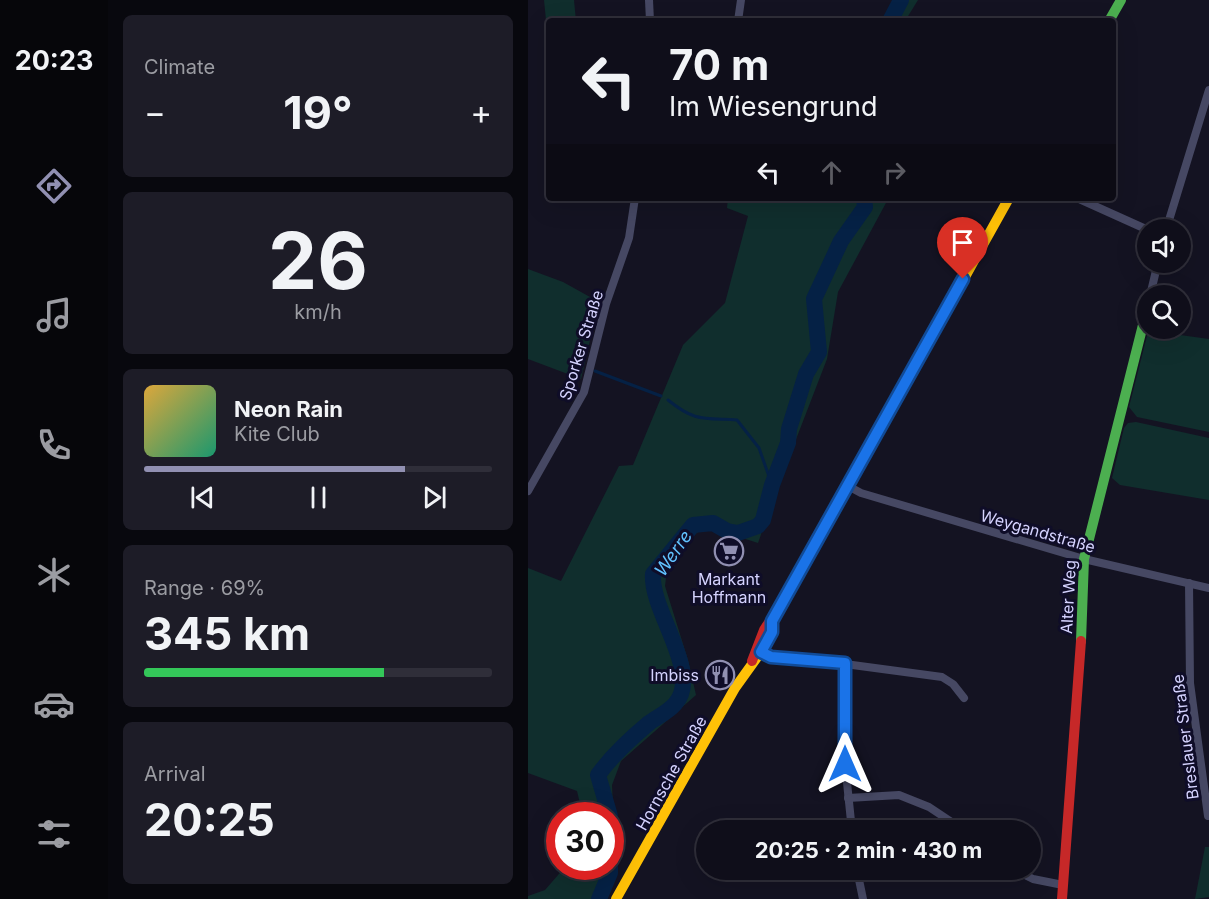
<!DOCTYPE html>
<html lang="en">
<head>
<meta charset="utf-8">
<style>
	body { margin:0; font-family:Inter,sans-serif; background:#1d1c27; color:#f1f3f6; height:100vh; display:flex; flex-direction:column; font-size:22px; white-space:nowrap }
	* { box-sizing:border-box; margin:0 }
	p { font-size:20px; color:#9b9ca2 }
	.icon { flex:none; width:33px; height:33px; fill:none; stroke:currentColor; stroke-width:2; stroke-linecap:round; stroke-linejoin:round }
	.map { position:relative; flex:1; overflow:hidden }
	.sheet { display:flex; flex-direction:column; gap:15px; padding:15px; background:#08080e; width:420px }
	.sheet>* { flex:none }
	.banner { position:absolute; left:18px; top:18px; width:570px; height:183px; border-radius:6px; box-shadow:0 6px 24px #0002,0 0 0 2px #2f2e39; background:#0f0e1a; color:#f1f3f6; overflow:hidden }
	.controls { position:absolute; left:609px; top:219px; display:grid; gap:12px }
	.controls a { display:grid; place-items:center; width:54px; height:54px; border-radius:50%; background:#0f0e1a; box-shadow:0 6px 24px #0002,0 0 0 2px #2f2e39; font-size:30px }
	.speed { position:absolute; left:18px; top:802px; display:flex; gap:12px; font-size:30px; font-weight:700; text-align:center }
	.speed>* { display:grid; place-content:center; width:78px; height:78px; border-radius:50%; background:#0f0e1a; box-shadow:0 6px 24px #0002,0 0 0 2px #2f2e39; line-height:1 }
	.speed .limit { border:9px solid #d22; background:#fff; color:#111 }
	.pin { position:absolute; display:grid; place-items:center; width:51px; height:51px; color:#fff; margin:-62px -26px; border-radius:50% 50% 50% 0; rotate:-45deg; box-shadow:0 0 6px #0007 }
	.pin .icon { rotate:45deg }
	.me { position:absolute; width:66px; margin:-33px; rotate:0deg; stroke-linejoin:round; filter:drop-shadow(0 0 4px #0008) }
	.turn { display:flex; align-items:center; gap:21px; height:126px; padding:0 24px; font-size:27px }
	.turn .icon { width:78px; height:78px; stroke-width:2.5 }
	.turn b { display:block; font-size:42px; line-height:51px }
	.lanes { display:flex; align-items:center; height:57px; padding:0 24px; background:#0003; justify-content:center; gap:30px; direction:ltr }
	.lanes .off { opacity:.35 }
	.big { font-size:45px; font-weight:700; line-height:1.1 }
	.sheet .card { flex:1; display:flex; flex-direction:column; justify-content:center; gap:9px; min-width:0; padding:0 21px; border-radius:9px; background:#1d1c27 }
	.sheet .dial { align-items:center; gap:0 }
	.dial b { font-size:78px; line-height:1 }
	.song { display:flex; align-items:center; gap:18px }
	.cover { width:72px; height:72px; border-radius:9px; background:linear-gradient(135deg,hsl(40 70% 55%),hsl(160 70% 35%)) }
	.played { height:6px; border-radius:3px; background:linear-gradient(90deg,#9190b2 75%,#2f2e39 75%) }
	.keys { display:flex; justify-content:space-around; direction:ltr }
	.heat { display:flex; justify-content:space-between; align-items:center; font-size:33px; direction:ltr }
	.charge { height:9px; border-radius:4px; background:linear-gradient(90deg,#34c759 69%,#2f2e39 0) }
	.trip { position:absolute; left:168px; top:820px; width:345px; height:60px; border-radius:30px; background:#0f0e1a; box-shadow:0 6px 24px #0002,0 0 0 2px #2f2e39; font-weight:700; line-height:60px; text-align:center }
	main { display:flex; flex:1; min-height:0 }
	.menu { display:flex; flex-direction:column; width:108px; justify-content:space-around; align-items:center; background:#06060a; color:#9b9ca2 }
	.menu .icon { width:42px; height:42px }
	.menu .active { color:#9190b2 }
	.menu b { font-size:27px; color:#f1f3f6 }
	.map>svg:first-child { display:block }
</style>
</head>
<body>
<main>
<nav class="menu">
<b>20:23</b>
<svg class="icon active" aria-label="directions" viewBox="0 0 24 24"><path d="M12 3l9 9-9 9-9-9zM9 14v-3h6M13 9l2 2-2 2"/></svg>
<svg class="icon" aria-label="music" viewBox="0 0 24 24"><path d="M9 18V5l10-2v13"/><circle cx="6" cy="18" r="3"/><circle cx="16" cy="16" r="3"/></svg>
<svg class="icon" aria-label="phone" viewBox="0 0 24 24"><path d="M5 4h4l2 5-3 2q2 4 5 5l2-3 5 2v4C11 20 4 13 5 4z"/></svg>
<svg class="icon" aria-label="climate" viewBox="0 0 24 24"><path d="M12 3v18M4 7l16 10M4 17L20 7"/></svg>
<svg class="icon" aria-label="car" viewBox="0 0 24 24"><path d="M5 17H2v-5l4-1 3-4h7l3 4 3 1v5h-3M9 17h6M6 11h13"/><circle cx="7" cy="17" r="2"/><circle cx="17" cy="17" r="2"/></svg>
<svg class="icon" aria-label="filters" viewBox="0 0 24 24"><path d="M4 7h16M4 17h16"/><circle cx="9" cy="7" r="2"/><circle cx="15" cy="17" r="2"/></svg>
</nav>
<section class="sheet">
<div class="card"><p>Climate</p>
<div class="heat"><a>−</a><b class="big">19°</b><a>+</a></div>
</div>
<div class="card dial"><b>26</b><p>km/h</p></div>
<div class="card">
<div class="song"><i class="cover"></i><div><b>Neon Rain</b><p>Kite Club</p></div></div>
<div class="played"></div>
<div class="keys"><svg class="icon" aria-label="previous" viewBox="0 0 24 24"><path d="M18 5L8 12l10 7zM5 5v14"/></svg><svg class="icon" aria-label="pause" viewBox="0 0 24 24"><path d="M8 5v14M16 5v14"/></svg><svg class="icon" aria-label="next" viewBox="0 0 24 24"><path d="M6 5l10 7-10 7zM19 5v14"/></svg></div>
</div>
<div class="card"><p>Range · 69%</p><b class="big">345 km</b><div class="charge"></div></div>
<div class="card"><p>Arrival</p><b class="big">20:25</b></div>
</section>
<div class="map">
<svg width="681" height="899" viewBox="0 0 681 899">
	<rect width="100%" height="100%" fill="#141322"/>
	<!-- green -->
	<g fill="#102e2d">
		<polygon points="16,0 46,0 48,21 21,21 21,50"/>
		<polygon points="365,0 390,0 377,21 354,21"/>
		<polygon points="200,198 358,198 359,201 310,292 299,359 250,486 242,483 249,488 230,543 202,534 175,529 152,544 139,570 137,586 160,660 168,695 93,761 84,785 88,877 75,899 0,899 0,896 17,890 37,867 82,867 82,816 55,816 49,791 0,773 0,568 33,581 91,466 105,465 155,345 197,303 220,216 199,208"/>
		<polygon points="0,269 35,282 71,302 53,379 0,359"/>
		<polygon points="623,331 681,339 681,432 609,417 601,407 620,332"/>
		<polygon points="608,422 681,438 681,500 592,485 584,478 596,428 600,423"/>
		<polygon points="677,847 681,847 681,897 667,899"/>
	</g>
	<g fill="none" stroke-linecap="round" stroke-linejoin="round">
		<!-- stream -->
		<g stroke="#052145" stroke-width="3">
			<polyline points="67,371 133,396"/>
			<path d="M140,400C167,422 175,418 209,420L231,448L244,485"/>
		</g>
		<!-- river -->
		<g stroke="#052145" stroke-width="16">
			<polyline points="362,21 373,0"/>
			<path d="M82,816L70,775C83,757 103,738 121,723C129,717 139,713 147,704C175,673 122,611 125,574L165,525L185,523L199,531L210,533L230,526L235,520L244,485L260,443L261,429L278,374L291,352L286,299L313,241L337,207L336,198"/>
			<polyline points="71,899 82,873 82,823"/>
		</g>
		<!-- street -->
		<g stroke="#464863" stroke-width="8">
			<polyline points="121,0 122,21"/>
			<polyline points="210,21 213,0"/>
			<polyline points="549,198 620,230"/>
			<polyline points="638,230 681,90"/>
			<polyline points="622,296 630,262"/>
			<polyline points="320,486 333,493 556,559 681,588"/>
			<polyline points="0,491 56,392 78,304 101,238 107,198"/>
			<polyline points="661,583 662,683 680,816"/>
			<polyline points="230,650 243,657 317,664 317,763 324,831"/>
			<polyline points="317,664 414,677 425,684 436,698"/>
			<polyline points="320,798 371,795 401,807 437,831"/>
			<polyline points="329,870 335,899"/>
			<polyline points="487,870 505,879 535,885"/>
		</g>
		<!-- fast -->
		<g stroke="#4caf50" stroke-width="10">
			<polyline points="581,21 593,0"/>
			<polyline points="553,641 556,559 620,305"/>
		</g>
		<!-- slow -->
		<g stroke="#ffc107" stroke-width="10">
			<polyline points="428,293 481,198"/>
			<polyline points="88,899 207,688 235,649 244,624"/>
		</g>
		<!-- jam -->
		<g stroke="#c62828" stroke-width="10">
			<polyline points="224,661 236,630 268,581 428,293"/>
			<polyline points="534,899 553,641"/>
		</g>
	</g>
	<g fill="none" stroke-linecap="round" stroke-linejoin="round">
		<!-- route casing -->
		<g stroke="#114b97" stroke-width="15">
			<polyline id="route" points="317,764 317,663 243,657 233,652 244,632 244,621 435,279"/>
		</g>
		<!-- route -->
		<use href="#route" stroke="#1a73e8" stroke-width="10"/>
	</g>
	<!-- icons -->
	<defs>
		<g id="supermarket-ring" transform="scale(1.5)"><circle r="9.5" fill="#0f0d28" stroke="#9190b2" stroke-width="1.5"/><path d="M-6-5.5h2.5l.6 2H6L4.5 2H-2.5L-4.4-4H-6ZM-1.5 3.2a1.3 1.3 0 1 0 .1 0ZM3 3.2a1.3 1.3 0 1 0 .1 0Z" fill="#9190b2"/></g>
		<g id="restaurant-ring" transform="scale(1.5)"><circle r="9.5" fill="#0f0d28" stroke="#9190b2" stroke-width="1.5"/><path d="M-5-6h1v4h1v-4h1v4h1v-4h1v5L-1.5 .5V6h-2V.5L-5-1ZM5-6V6H3V1.5H1.5Q1.5-4 5-6Z" fill="#9190b2"/></g>
	</defs>
	<g fill-rule="evenodd">
		<use href="#supermarket-ring" x="201" y="551"/>
		<use href="#restaurant-ring" x="192" y="675"/>
	</g>
	<g text-anchor="middle" dominant-baseline="central" stroke-width="6" stroke-linejoin="round" paint-order="stroke">
		<!-- street labels -->
		<g font-size="16" fill="#d5d3ff" stroke="#0f0d28">
			<text transform="translate(53 345) rotate(-73)">Sporker Straße</text>
			<text transform="translate(510 531) rotate(16)">Weygandstraße</text>
			<text transform="translate(540 597) rotate(-87)">Alter Weg</text>
			<text transform="translate(657 737) rotate(-97)">Breslauer Straße</text>
			<text transform="translate(143 773) rotate(-61)">Hornsche Straße</text>
		</g>
		<!-- poi labels -->
		<g font-size="16" fill="#d5d3ff" stroke="#0f0d28">
			<text x="201" y="579">Markant<tspan x="201" dy="18">Hoffmann</tspan></text>
			<text x="171" y="675" text-anchor="end">Imbiss</text>
		</g>
		<!-- water labels -->
		<g font-size="18" font-style="italic" fill="#61c2ff" stroke="#0f0d28">
			<text transform="translate(145 553) rotate(-55)">Werre</text>
		</g>
	</g>
</svg>
<div class="controls">
<a><svg class="icon" aria-label="sound" viewBox="0 0 24 24"><path d="M4 9h4l5-4v14l-5-4H4zM17 9q2 3 0 6"/></svg></a>
<a><svg class="icon" aria-label="search" viewBox="0 0 24 24"><circle cx="10" cy="10" r="6"/><path d="M15 15l6 6"/></svg></a>
</div>
<div class="speed"><div class="limit">30</div></div>
<div class="pin" style="left:435px;top:279px;background:#d93025"><svg class="icon" aria-label="arrive" viewBox="0 0 24 24"><path d="M6 21V4h12l-3 4 3 4H6"/></svg></div>
<svg class="me" style="left:317px;top:764px" viewBox="-20 -20 40 40"><path d="M0-17L14 15 0 8-14 15z" fill="#1a73e8" stroke="#fff" stroke-width="4"/></svg>
<div class="trip">20:25 · 2 min · 430 m</div>
<div class="banner">
<div class="turn"><svg class="icon" aria-label="left" viewBox="0 0 24 24"><path d="M17 20v-9H6M10 6l-5 5 5 5"/></svg><div><b>70 m</b>Im Wiesengrund</div></div>
<div class="lanes"><svg class="icon" aria-label="left" viewBox="0 0 24 24"><path d="M17 20v-9H6M10 6l-5 5 5 5"/></svg><svg class="icon off" aria-label="ahead" viewBox="0 0 24 24"><path d="M12 20V5M6 11l6-6 6 6"/></svg><svg class="icon off" aria-label="right" viewBox="0 0 24 24"><path d="M7 20v-9h11M14 6l5 5-5 5"/></svg></div>
</div>
</div>
</main>
</body>
</html>
